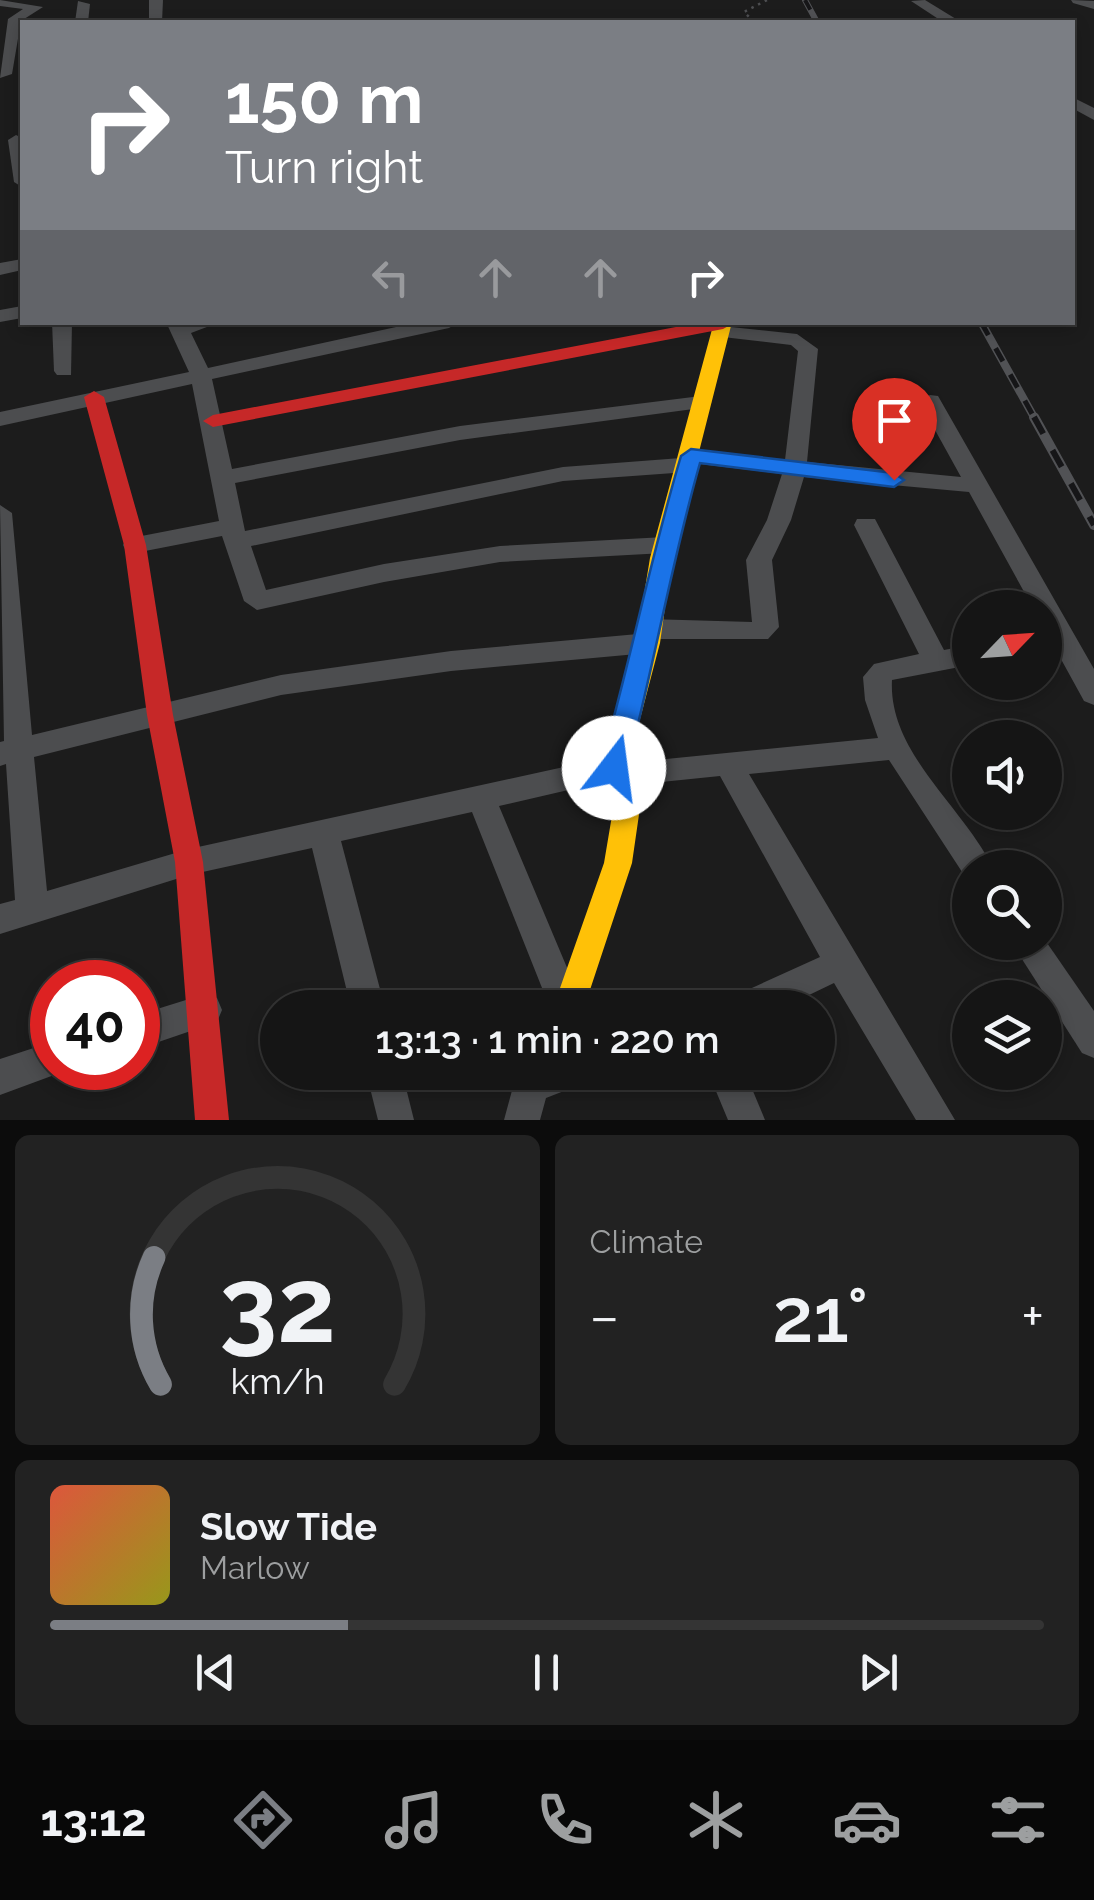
<!DOCTYPE html>
<html lang="en">
<head>
<meta charset="utf-8">
<style>
	body { margin:0; font-family:Raleway,sans-serif; background:#222; color:#f1f3f6; height:100vh; display:flex; flex-direction:column; font-size:38px; white-space:nowrap }
	* { box-sizing:border-box; margin:0 }
	p { font-size:32px; color:#9d9fa0 }
	.icon { flex:none; width:55px; height:55px; fill:none; stroke:currentColor; stroke-width:2; stroke-linecap:round; stroke-linejoin:round }
	.map { position:relative; height:1120px; overflow:hidden }
	.side { display:flex; flex-direction:column; gap:15px; padding:15px; background:#0c0c0c; flex:1 }
	.side>* { flex:none }
	.top-card { position:absolute; left:20px; top:20px; width:1055px; height:305px; border-radius:0px; box-shadow:0 5px 15px #0003,0 0 0 2px #343434; background:#7b7e84; color:#fff; overflow:hidden }
	.needle { width:65px; rotate:65deg }
	.controls { position:absolute; left:952px; top:590px; display:grid; gap:20px }
	.controls a { display:grid; place-items:center; width:110px; height:110px; border-radius:50%; background:#151515; box-shadow:0 5px 15px #0003,0 0 0 2px #343434; font-size:50px }
	.speed { position:absolute; left:30px; top:960px; display:flex; gap:20px; font-size:50px; font-weight:700; text-align:center }
	.speed>* { display:grid; place-content:center; width:130px; height:130px; border-radius:50%; background:#151515; box-shadow:0 5px 15px #0003,0 0 0 2px #343434; line-height:1 }
	.speed .limit { border:15px solid #d22; background:#fff; color:#111 }
	.pin { position:absolute; display:grid; place-items:center; width:85px; height:85px; color:#fff; margin:-102px -42px; border-radius:50% 50% 50% 0; rotate:-45deg; box-shadow:0 0 10px #0007 }
	.pin .icon { rotate:45deg }
	.me { position:absolute; width:110px; margin:-55px; rotate:15deg; stroke-linejoin:round; filter:drop-shadow(0 0 8px #0008) }
	.turn { display:flex; align-items:center; gap:35px; height:210px; padding:0 40px; font-size:45px }
	.turn .icon { width:130px; height:130px; stroke-width:2.5 }
	.turn b { display:block; font-size:70px; line-height:85px }
	.lanes { display:flex; align-items:center; height:95px; padding:0 40px; background:#0003; justify-content:center; gap:50px; direction:ltr }
	.lanes .off { opacity:.35 }
	.big { font-size:75px; font-weight:600; line-height:1.1 }
	.side .tile { flex:1; display:flex; flex-direction:column; justify-content:center; gap:15px; min-width:0; padding:0 35px; border-radius:15px; background:#222 }
	.side .dial { align-items:center; gap:0 }
	.dial svg { height:260px; overflow:visible; fill:none; stroke:#343434; stroke-width:7; stroke-linecap:round; text-anchor:middle }
	.dial text { fill:#f1f3f6; stroke:none }
	.song { display:flex; align-items:center; gap:30px }
	.cover { width:120px; height:120px; border-radius:15px; background:linear-gradient(135deg,hsl(10 70% 55%),hsl(60 70% 35%)) }
	.played { height:10px; border-radius:5px; background:linear-gradient(90deg,#7b7e84 30%,#343434 30%) }
	.keys { display:flex; justify-content:space-around; direction:ltr }
	.heat { display:flex; justify-content:space-between; align-items:center; font-size:55px; direction:ltr }
	.side .tiles { flex:1; display:grid; gap:15px; grid-template-columns:1fr 1fr }
	.tile:last-child { grid-column:span 2 }
	.trip { position:absolute; left:260px; top:990px; width:575px; height:100px; border-radius:50px; background:#151515; box-shadow:0 5px 15px #0003,0 0 0 2px #343434; font-weight:600; line-height:100px; text-align:center }
	.menu { display:flex; height:160px; justify-content:space-around; align-items:center; background:#080808; color:#9d9fa0 }
	.menu .icon { width:70px; height:70px }
	.menu .selected { color:#7b7e84 }
	.menu b { font-size:45px; color:#f1f3f6 }
	.map>svg:first-child { display:block }
</style>
</head>
<body>
<div class="map">
<svg width="1094" height="1120" viewBox="0 0 1094 1120">
	<rect width="100%" height="100%" fill="#1c1c1c"/>
	<g fill="none" stroke-linecap="round" stroke-linejoin="round">
		<!-- path -->
		<polyline stroke="#4d4e51" stroke-width="2.5" stroke-dasharray="2.5 5" stroke-linecap="butt" points="754,22 744,12 767,0"/>
		<!-- street -->
		<g fill="#4c4d4f" fill-rule="evenodd">
			<polygon points="0,0 43,7 21,21 12,74 0,78 8,19 23,9 0,6"/>
			<polygon points="149,0 163,0 162,22 149,22"/>
			<polygon points="925,0 956,19 957,22 943,22 911,1"/>
			<polygon points="1071,0 1094,1 1094,9 1073,3"/>
			<polygon points="78,1 90,4 88,22 75,22"/>
			<polygon points="1072,97 1094,108 1094,120 1072,108"/>
			<polygon points="16,135 22,138 22,187 14,182 8,140"/>
			<polygon points="22,259 22,270 0,275 0,263"/>
			<polygon points="22,306 22,318 0,322 0,310"/>
			<polygon points="52,322 72,322 71,375 57,375 54,371"/>
			<path d="M166,322H220L191,333L208,368L419,322H459L449,328L212,379L232,469L460,426L701,396L712,402L701,408L460,440L235,483L245,531L563,467L681,458L683,451L691,449L785,460L798,351L791,345L714,336L711,332L721,326L797,334L818,349L807,462L961,477L919,401L930,395L938,396L1094,669V705L1084,701L1045,630V608H1033L969,492L804,477L791,520L772,560L779,627L768,639H659L657,650L648,653L451,671L281,695L34,757L47,891L189,849L614,756L626,763L878,738L865,700L863,677L874,664L919,654L854,525L857,519H875L944,650L970,645V665L892,680C888,753 963,806 993,868H970V879L966,878L889,760L749,774L955,1120H916L834,983L782,1008H727L732,997L820,957L720,776L632,785L620,778L499,806L584,1008H550L472,812L341,841L385,1008H351L312,848L189,875L0,934V904L15,900L6,764L0,766V742L4,741L0,505L12,513L32,735L281,675L451,651L638,634L635,629L639,622L648,619L752,622L746,560L767,520L782,474L699,464L696,470L688,472L563,481L251,546L266,590L384,564L500,546L665,537L677,545L665,553L500,562L384,582L257,610L244,601L222,536L135,553L126,551L123,545L126,539L219,521L192,384L0,426V412L189,372Z"/>
			<polygon points="1045,940 1094,1011 1094,1058 1082,1053 1011,942"/>
			<polygon points="205,994 217,998 222,1010 217,1022 138,1049 138,1015"/>
			<polygon points="52,1042 52,1068 66,1068 65,1071 0,1095 0,1059"/>
			<polygon points="366,1072 402,1072 414,1120 378,1120"/>
			<polygon points="587,1072 582,1084 546,1098 540,1120 504,1120 517,1072"/>
			<polygon points="708,1072 745,1072 765,1120 728,1120"/>
		</g>
		<!-- slow -->
		<polygon fill="#ffc107" fill-rule="evenodd" points="714,322 732,322 672,558 660,643 629,761 641,765 645,773 632,863 584,1008 553,1008 604,863 618,780 605,776 601,768 636,643 650,558"/>
		<!-- jam -->
		<g fill="#c62828" fill-rule="evenodd">
			<polygon points="702,322 732,324 723,329 213,427 203,421 213,415"/>
			<polygon points="94,391 104,397 146,545 173,715 203,862 229,1120 195,1120 175,862 147,715 124,545 84,397"/>
		</g>
		<!-- rail-far2 casing -->
		<g stroke="#515255" stroke-width="6">
			<polyline id="rail-far2" points="805,0 817,22"/>
		</g>
		<!-- rail-far1 casing -->
		<g stroke="#515255" stroke-width="8">
			<polyline id="rail-far1" points="981,322 1035,419"/>
		</g>
		<!-- rail casing -->
		<g stroke="#515255" stroke-width="10">
			<polyline id="rail" points="1034,417 1094,525"/>
		</g>
		<!-- rail-far2 -->
		<use href="#rail-far2" stroke="#161618" stroke-width="4" stroke-dasharray="11" stroke-linecap="butt"/>
		<!-- rail-far1 -->
		<use href="#rail-far1" stroke="#161618" stroke-width="5" stroke-dasharray="15" stroke-linecap="butt"/>
		<!-- rail -->
		<use href="#rail" stroke="#161618" stroke-width="6" stroke-dasharray="19" stroke-linecap="butt"/>
	</g>
	<!-- route -->
	<path fill="#1a73e8" stroke="#114b97" stroke-width="2.5" d="M691,449L894,473L904,480L894,487L700,463C671,564 654,666 627,768L614,778L600,768C630,664 650,559 681,456Z"/>
</svg>
<div class="controls">
<a><svg class="needle" viewBox="-14 -14 28 28"><path d="M0-13l5 13h-10z" fill="#e53935"/><path d="M0 13l5-13h-10z" fill="#9d9fa0"/></svg></a>
<a><svg class="icon" aria-label="sound" viewBox="0 0 24 24"><path d="M4 9h4l5-4v14l-5-4H4zM17 9q2 3 0 6"/></svg></a>
<a><svg class="icon" aria-label="search" viewBox="0 0 24 24"><circle cx="10" cy="10" r="6"/><path d="M15 15l6 6"/></svg></a>
<a><svg class="icon" aria-label="layers" viewBox="0 0 24 24"><path d="M12 4l9 5-9 5-9-5zM3 14l9 5 9-5"/></svg></a>
</div>
<div class="speed"><div class="limit">40</div></div>
<div class="pin" style="left:894px;top:480px;background:#d93025"><svg class="icon" aria-label="arrive" viewBox="0 0 24 24"><path d="M6 21V4h12l-3 4 3 4H6"/></svg></div>
<svg class="me" style="left:614px;top:768px" viewBox="-20 -20 40 40"><circle r="19" fill="#fff"/><path d="M0-13L10 11 0 6-10 11z" fill="#1a73e8"/></svg>
<div class="trip">13:13 · 1 min · 220 m</div>
<div class="top-card">
<div class="turn"><svg class="icon" aria-label="right" viewBox="0 0 24 24"><path d="M7 20v-9h11M14 6l5 5-5 5"/></svg><div><b>150 m</b>Turn right</div></div>
<div class="lanes"><svg class="icon off" aria-label="left" viewBox="0 0 24 24"><path d="M17 20v-9H6M10 6l-5 5 5 5"/></svg><svg class="icon off" aria-label="ahead" viewBox="0 0 24 24"><path d="M12 20V5M6 11l6-6 6 6"/></svg><svg class="icon off" aria-label="ahead" viewBox="0 0 24 24"><path d="M12 20V5M6 11l6-6 6 6"/></svg><svg class="icon" aria-label="right" viewBox="0 0 24 24"><path d="M7 20v-9h11M14 6l5 5-5 5"/></svg></div>
</div>
</div>
<section class="side">
<div class="tiles">
<div class="tile dial"><svg viewBox="0 0 100 80">
<path d="M14 69A42 42 0 1 1 86 69"/>
<path d="M14 69A42 42 0 0 1 12 30" stroke="#7b7e84"/>
<text x="50" y="56" font-size="32" font-weight="700">32</text>
<text x="50" y="72" font-size="11">km/h</text>
</svg></div>
<div class="tile"><p>Climate</p>
<div class="heat"><a>−</a><b class="big">21°</b><a>+</a></div>
</div>
<div class="tile">
<div class="song"><i class="cover"></i><div><b>Slow Tide</b><p>Marlow</p></div></div>
<div class="played"></div>
<div class="keys"><svg class="icon" aria-label="previous" viewBox="0 0 24 24"><path d="M18 5L8 12l10 7zM5 5v14"/></svg><svg class="icon" aria-label="pause" viewBox="0 0 24 24"><path d="M8 5v14M16 5v14"/></svg><svg class="icon" aria-label="next" viewBox="0 0 24 24"><path d="M6 5l10 7-10 7zM19 5v14"/></svg></div>
</div>
</div>
</section>
<nav class="menu">
<b>13:12</b>
<svg class="icon selected" aria-label="directions" viewBox="0 0 24 24"><path d="M12 3l9 9-9 9-9-9zM9 14v-3h6M13 9l2 2-2 2"/></svg>
<svg class="icon" aria-label="music" viewBox="0 0 24 24"><path d="M9 18V5l10-2v13"/><circle cx="6" cy="18" r="3"/><circle cx="16" cy="16" r="3"/></svg>
<svg class="icon" aria-label="phone" viewBox="0 0 24 24"><path d="M5 4h4l2 5-3 2q2 4 5 5l2-3 5 2v4C11 20 4 13 5 4z"/></svg>
<svg class="icon" aria-label="climate" viewBox="0 0 24 24"><path d="M12 3v18M4 7l16 10M4 17L20 7"/></svg>
<svg class="icon" aria-label="car" viewBox="0 0 24 24"><path d="M5 17H2v-5l4-1 3-4h7l3 4 3 1v5h-3M9 17h6M6 11h13"/><circle cx="7" cy="17" r="2"/><circle cx="17" cy="17" r="2"/></svg>
<svg class="icon" aria-label="filters" viewBox="0 0 24 24"><path d="M4 7h16M4 17h16"/><circle cx="9" cy="7" r="2"/><circle cx="15" cy="17" r="2"/></svg>
</nav>
</body>
</html>
